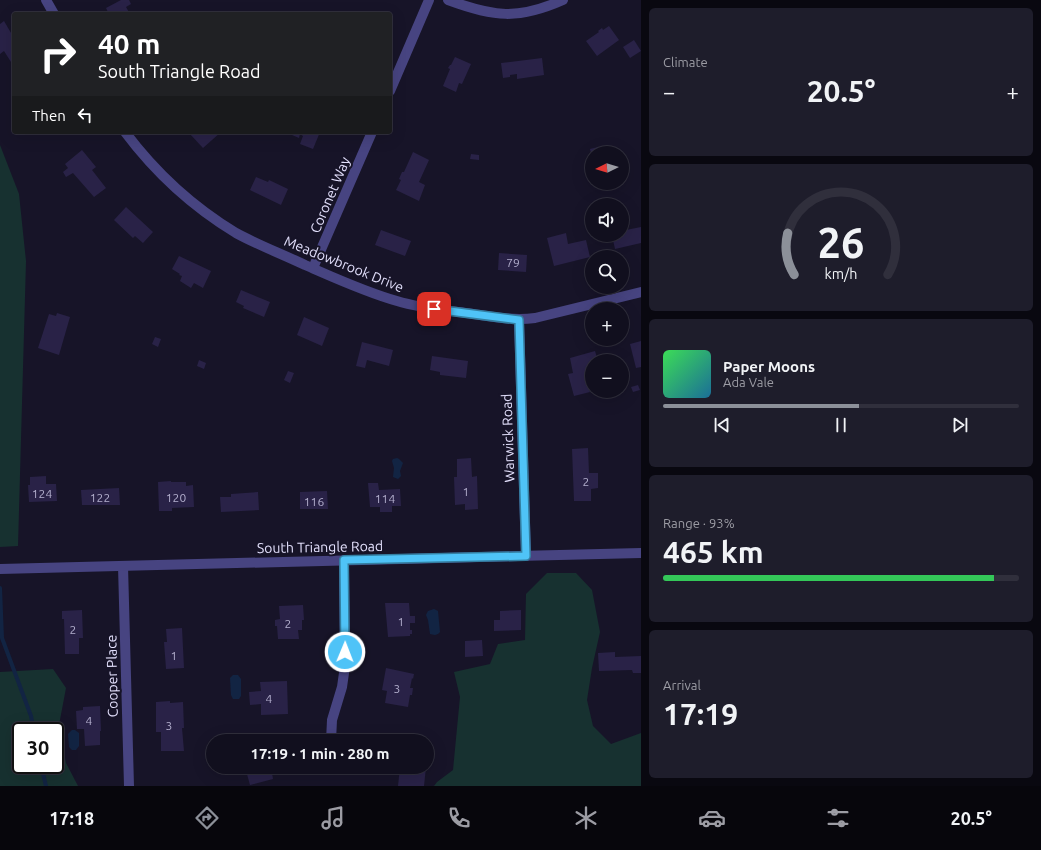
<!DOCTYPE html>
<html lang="en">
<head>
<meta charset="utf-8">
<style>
	body { margin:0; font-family:Ubuntu,sans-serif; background:#1e1d2b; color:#f1f3f6; height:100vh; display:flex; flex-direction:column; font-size:15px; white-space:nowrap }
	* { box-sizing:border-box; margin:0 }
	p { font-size:13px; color:#9c9ca4 }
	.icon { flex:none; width:22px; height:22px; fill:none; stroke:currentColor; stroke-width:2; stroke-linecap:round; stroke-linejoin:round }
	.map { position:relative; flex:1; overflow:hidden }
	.details { display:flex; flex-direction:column; gap:8px; padding:8px; background:#090810; width:400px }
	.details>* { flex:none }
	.banner { position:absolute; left:12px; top:12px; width:380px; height:122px; border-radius:4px; box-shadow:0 4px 16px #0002,0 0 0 1px #302f3c; background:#202124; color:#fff; overflow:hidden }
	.needle { width:26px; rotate:265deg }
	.buttons { position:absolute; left:585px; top:146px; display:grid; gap:8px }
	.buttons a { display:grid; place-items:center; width:44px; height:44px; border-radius:50%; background:#110f1e; box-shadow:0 4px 16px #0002,0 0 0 1px #302f3c; font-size:20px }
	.speed { position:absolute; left:12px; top:722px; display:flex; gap:8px; font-size:20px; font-weight:700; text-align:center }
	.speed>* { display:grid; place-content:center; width:52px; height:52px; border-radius:50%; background:#110f1e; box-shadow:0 4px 16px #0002,0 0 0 1px #302f3c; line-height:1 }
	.speed .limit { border:2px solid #111; border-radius:6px; background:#fff; color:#111 }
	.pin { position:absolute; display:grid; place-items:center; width:34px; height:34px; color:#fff; margin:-17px; border-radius:8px; box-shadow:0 2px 6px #0006 }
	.me { position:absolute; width:44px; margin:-22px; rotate:1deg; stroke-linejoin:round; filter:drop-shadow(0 0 3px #0008) }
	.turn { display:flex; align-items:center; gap:14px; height:84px; padding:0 20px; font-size:18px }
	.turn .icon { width:52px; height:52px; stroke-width:2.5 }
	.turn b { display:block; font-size:28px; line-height:34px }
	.then { display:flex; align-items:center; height:38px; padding:0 20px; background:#0003; gap:8px; font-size:15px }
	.big { font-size:30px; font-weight:700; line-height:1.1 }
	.details .card { flex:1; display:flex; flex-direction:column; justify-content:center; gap:6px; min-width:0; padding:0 14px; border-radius:6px; background:#1e1d2b }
	.details .dial { align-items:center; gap:0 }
	.dial svg { height:104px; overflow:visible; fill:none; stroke:#302f3c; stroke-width:7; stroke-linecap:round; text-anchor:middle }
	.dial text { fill:#f1f3f6; stroke:none }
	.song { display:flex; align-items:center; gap:12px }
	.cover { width:48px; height:48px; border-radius:6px; background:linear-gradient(135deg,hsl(130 70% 55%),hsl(200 70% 35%)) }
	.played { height:4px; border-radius:2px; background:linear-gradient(90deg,#8c9099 55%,#302f3c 55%) }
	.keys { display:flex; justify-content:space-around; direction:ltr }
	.heat { display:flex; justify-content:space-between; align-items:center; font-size:22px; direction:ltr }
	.charge { height:6px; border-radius:3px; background:linear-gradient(90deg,#34c759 93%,#302f3c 0) }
	.trip { position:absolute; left:206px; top:734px; width:228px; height:40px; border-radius:20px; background:#110f1e; box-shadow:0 4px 16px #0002,0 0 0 1px #302f3c; font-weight:700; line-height:40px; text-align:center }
	.tab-bar { display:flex; height:64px; justify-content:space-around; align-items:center; background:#07060c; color:#9c9ca4 }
	.tab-bar .icon { width:28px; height:28px }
	.tab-bar .active { color:#8c9099 }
	.tab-bar b { font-size:18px; color:#f1f3f6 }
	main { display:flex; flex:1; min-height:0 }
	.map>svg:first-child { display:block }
</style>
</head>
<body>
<main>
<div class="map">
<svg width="641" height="786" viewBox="0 0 641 786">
	<rect width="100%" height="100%" fill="#171428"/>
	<!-- green -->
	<g fill="#173130" fill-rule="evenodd">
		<polygon points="0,145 19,194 26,261 18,546 0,547"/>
		<polygon points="547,573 576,573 592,590 600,632 592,668 587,700 593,726 611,744 641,733 641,786 434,786 437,782 453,770 460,697 454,672 490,664 498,644 525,640 526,594"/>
		<path d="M53,669L66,688L59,725L66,763L78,786H0V672ZM21,731H55V765H21Z"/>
	</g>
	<!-- water -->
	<g fill="#122443">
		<polygon points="397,458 399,459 403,463 400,471 401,476 398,479 393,477 394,468 392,461 393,459"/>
		<polygon points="434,609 438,611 440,632 438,634 435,635 430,634 428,620 426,615 428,611"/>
		<polygon points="233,675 238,675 241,679 241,696 239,699 233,699 231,695 230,678"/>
		<polygon points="72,730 75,730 79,733 79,746 76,750 72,750 69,747 68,734"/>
	</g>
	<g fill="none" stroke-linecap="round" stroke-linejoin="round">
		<!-- stream -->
		<g stroke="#122443" stroke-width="4">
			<polyline points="0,588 2,638 31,716 34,731"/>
			<polyline points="41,765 46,786"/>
		</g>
	</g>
	<!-- building -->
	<g fill="#292247">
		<polygon points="121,0 129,0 131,4 126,7 130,14 109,14 106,8"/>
		<polygon points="4,21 14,38 14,60 11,62 4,51 0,54 0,24"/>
		<polygon points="609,26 619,40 597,56 586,41 599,32 598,31 602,28 603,30"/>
		<polygon points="634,40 641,51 630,58 623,47"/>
		<polygon points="455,57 471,64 462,84 459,83 456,92 443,86 450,69 448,68 450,65 451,65"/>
		<polygon points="542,58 544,75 517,79 517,74 510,75 510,77 503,78 501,63"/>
		<polygon points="190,132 221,132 203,148 189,133"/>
		<polygon points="285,132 320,132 313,149 300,144 303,136 300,134 299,138"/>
		<polygon points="598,147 599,153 591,153 590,149"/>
		<polygon points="82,150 96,167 92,170 106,188 94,197 73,173 66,177 63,172 68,168 65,164"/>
		<polygon points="413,152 429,160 419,182 425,185 419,201 396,190 401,180 399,179 402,172 404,172"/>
		<polygon points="471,154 479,155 479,160 470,159"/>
		<polygon points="256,177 268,182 269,180 288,189 281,205 250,190"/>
		<polygon points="126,207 153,232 143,243 135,236 133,238 114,220"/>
		<polygon points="641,227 641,243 615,249 613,240 618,238 618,235 626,233 626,230"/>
		<polygon points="381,230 411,241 405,256 375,245"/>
		<polygon points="566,233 568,244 586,240 590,257 554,266 547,238"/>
		<polygon points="499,253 527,255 526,272 498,270"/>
		<polygon points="179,256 211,271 203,288 194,283 191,288 180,281 182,276 179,275 180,274 172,269"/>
		<polygon points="241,290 270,302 264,317 243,308 244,306 236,302"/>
		<polygon points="57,313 70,317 59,355 38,348 49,314 56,316"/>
		<polygon points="304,317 329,328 322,346 297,335"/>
		<polygon points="155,337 161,339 158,347 152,344"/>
		<polygon points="641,341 641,367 636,368 630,344"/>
		<polygon points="362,342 393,350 389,366 367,360 365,368 356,366"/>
		<polygon points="595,351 598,361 592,361 592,381 587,383 590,392 574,396 568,374 573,373 570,358"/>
		<polygon points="432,356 468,361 466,378 440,375 440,372 430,370"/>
		<polygon points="199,360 206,363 204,369 197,366"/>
		<polygon points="288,371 294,373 290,383 284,380"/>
		<polygon points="638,385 640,390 633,392 631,387"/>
		<polygon points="588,448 589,473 598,473 598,488 591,489 591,501 574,501 572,449"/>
		<polygon points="471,458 472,477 477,476 478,509 465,510 465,504 455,505 454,477 457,477 457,459"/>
		<polygon points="46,476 46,484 56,484 57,501 29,502 28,485 30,485 30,477"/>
		<polygon points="171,481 171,482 186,482 186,486 193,485 194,507 172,508 172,511 159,511 158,482"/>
		<polygon points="368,483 378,483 379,490 400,489 401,506 392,506 392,512 380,512 380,507 370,507"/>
		<polygon points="119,488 120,505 82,505 81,490"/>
		<polygon points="327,491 328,509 300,509 300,492"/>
		<polygon points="258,492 259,510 221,512 220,497 231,497 231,494"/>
		<polygon points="385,603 409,603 410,616 415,616 415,623 410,623 410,630 412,630 412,634 410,634 410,636 388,637"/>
		<polygon points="303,605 304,620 302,620 302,630 298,630 299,639 278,639 277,626 275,626 275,620 280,619 279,606"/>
		<polygon points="82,610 83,638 79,638 79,654 65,654 64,619 62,619 62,611"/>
		<polygon points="521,610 521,630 494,631 494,620 500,620 500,611"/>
		<polygon points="182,628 184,668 166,669 164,642 167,642 166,629"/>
		<polygon points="482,640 483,656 465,657 465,641"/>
		<polygon points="615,652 615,657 641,656 641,673 633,673 632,670 599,671 598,653"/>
		<polygon points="386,668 414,674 413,679 412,678 410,688 413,688 412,695 410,695 408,707 385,703 387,691 382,690"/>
		<polygon points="287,681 288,714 261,715 261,704 250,705 249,692 261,691 260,682"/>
		<polygon points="170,701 170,703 183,702 184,728 182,728 184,751 161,751 161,732 156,732 156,702"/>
		<polygon points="100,706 101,731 100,731 100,745 85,746 84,729 77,729 76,711 83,710 83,707"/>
		<polygon points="245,767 271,767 273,779 250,785"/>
		<polygon points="400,767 426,767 424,786 398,786"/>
	</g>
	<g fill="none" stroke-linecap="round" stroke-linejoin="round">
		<!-- minor -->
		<g stroke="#474481" stroke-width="10">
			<polyline points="46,0 54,14"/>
			<path d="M448,0C494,17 518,20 563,0"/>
			<polyline points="390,91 429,0"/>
			<path d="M125,132C155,172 193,207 236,233C258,245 282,254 305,265C335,278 365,292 397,301C420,308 443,310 466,313C489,316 511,321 535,318L641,292"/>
			<polyline points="313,268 372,132"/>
			<polyline points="519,320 526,556"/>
			<polyline points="123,566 129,786"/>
			<polyline points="0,569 641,553"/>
			<polyline points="331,741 332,720 342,687 345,666 344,560"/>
		</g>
	</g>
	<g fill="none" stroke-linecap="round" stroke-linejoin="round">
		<!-- route casing -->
		<g stroke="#337fa1" stroke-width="10">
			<polyline id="route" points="345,652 344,560 526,556 519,320 434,309"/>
		</g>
		<!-- route -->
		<use href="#route" stroke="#4fc3f7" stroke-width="7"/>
	</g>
	<g text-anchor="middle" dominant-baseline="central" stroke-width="4" stroke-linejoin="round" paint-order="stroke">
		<!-- number labels -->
		<g font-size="12" fill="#b4b0ce">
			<text x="513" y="262">79</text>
			<text x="586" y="481">2</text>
			<text x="466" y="491">1</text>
			<text x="42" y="493">124</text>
			<text x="100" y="497">122</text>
			<text x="176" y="497">120</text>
			<text x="385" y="498">114</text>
			<text x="314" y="501">116</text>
			<text x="401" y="621">1</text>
			<text x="288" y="623">2</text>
			<text x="73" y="629">2</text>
			<text x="174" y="655">1</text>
			<text x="397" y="688">3</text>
			<text x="269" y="698">4</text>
			<text x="89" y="720">4</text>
			<text x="169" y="725">3</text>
		</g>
		<!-- street labels -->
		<g font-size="14" fill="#e2dffb" stroke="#171428">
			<text transform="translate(330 195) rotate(-67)">Coronet Way</text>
			<text transform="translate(344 264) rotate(22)">Meadowbrook Drive</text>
			<text transform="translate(508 438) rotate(-92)">Warwick Road</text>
			<text transform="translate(320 547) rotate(-1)">South Triangle Road</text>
			<text transform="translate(112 676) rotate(-91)">Cooper Place</text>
		</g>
	</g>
</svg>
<div class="buttons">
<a><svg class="needle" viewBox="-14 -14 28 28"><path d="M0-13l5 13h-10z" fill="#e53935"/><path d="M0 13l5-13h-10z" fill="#9c9ca4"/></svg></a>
<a><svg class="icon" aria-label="sound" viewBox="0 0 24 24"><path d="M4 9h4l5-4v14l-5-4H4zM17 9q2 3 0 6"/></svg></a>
<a><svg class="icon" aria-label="search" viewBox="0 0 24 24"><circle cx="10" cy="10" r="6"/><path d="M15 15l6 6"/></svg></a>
<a>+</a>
<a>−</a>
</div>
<div class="speed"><div class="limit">30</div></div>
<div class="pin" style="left:434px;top:309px;background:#d93025"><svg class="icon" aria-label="arrive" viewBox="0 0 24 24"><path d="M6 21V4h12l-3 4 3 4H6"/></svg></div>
<svg class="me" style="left:345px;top:652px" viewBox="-20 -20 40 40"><circle r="17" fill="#4fc3f7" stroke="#fff" stroke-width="3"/><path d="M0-11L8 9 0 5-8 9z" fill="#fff"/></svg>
<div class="trip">17:19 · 1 min · 280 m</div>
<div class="banner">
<div class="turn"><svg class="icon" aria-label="right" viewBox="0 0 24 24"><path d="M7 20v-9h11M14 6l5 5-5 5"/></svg><div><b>40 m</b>South Triangle Road</div></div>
<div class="then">Then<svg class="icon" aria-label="left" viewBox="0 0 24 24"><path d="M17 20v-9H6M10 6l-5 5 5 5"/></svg></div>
</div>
</div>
<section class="details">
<div class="card"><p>Climate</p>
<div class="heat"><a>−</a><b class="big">20.5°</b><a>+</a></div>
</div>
<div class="card dial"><svg viewBox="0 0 100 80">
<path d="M14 69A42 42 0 1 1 86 69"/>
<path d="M14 69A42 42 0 0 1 9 37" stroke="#8c9099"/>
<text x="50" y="56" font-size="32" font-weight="700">26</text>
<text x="50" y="72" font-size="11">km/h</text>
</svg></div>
<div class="card">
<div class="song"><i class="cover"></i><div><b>Paper Moons</b><p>Ada Vale</p></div></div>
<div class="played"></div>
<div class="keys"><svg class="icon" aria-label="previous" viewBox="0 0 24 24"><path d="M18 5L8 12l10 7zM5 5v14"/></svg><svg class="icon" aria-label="pause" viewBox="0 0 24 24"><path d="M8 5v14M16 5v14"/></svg><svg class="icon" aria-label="next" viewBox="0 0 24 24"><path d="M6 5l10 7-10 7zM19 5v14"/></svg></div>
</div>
<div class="card"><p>Range · 93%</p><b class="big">465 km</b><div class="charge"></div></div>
<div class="card"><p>Arrival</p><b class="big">17:19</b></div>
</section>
</main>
<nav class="tab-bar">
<b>17:18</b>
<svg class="icon active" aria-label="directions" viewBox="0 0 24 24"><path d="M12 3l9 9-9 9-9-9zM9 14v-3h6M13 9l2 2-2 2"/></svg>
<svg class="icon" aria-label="music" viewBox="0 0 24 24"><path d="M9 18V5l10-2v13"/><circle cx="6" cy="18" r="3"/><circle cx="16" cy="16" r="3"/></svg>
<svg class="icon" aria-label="phone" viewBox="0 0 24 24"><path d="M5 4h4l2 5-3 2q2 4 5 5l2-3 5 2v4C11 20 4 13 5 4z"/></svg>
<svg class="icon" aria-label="climate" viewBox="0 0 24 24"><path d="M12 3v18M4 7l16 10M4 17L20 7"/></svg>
<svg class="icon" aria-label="car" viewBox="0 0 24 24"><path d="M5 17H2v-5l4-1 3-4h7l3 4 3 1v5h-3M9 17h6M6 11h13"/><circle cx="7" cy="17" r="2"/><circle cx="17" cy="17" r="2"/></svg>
<svg class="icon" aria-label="filters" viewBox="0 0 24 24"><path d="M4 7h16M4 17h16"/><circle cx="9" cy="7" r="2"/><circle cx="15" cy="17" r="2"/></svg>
<b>20.5°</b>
</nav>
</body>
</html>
